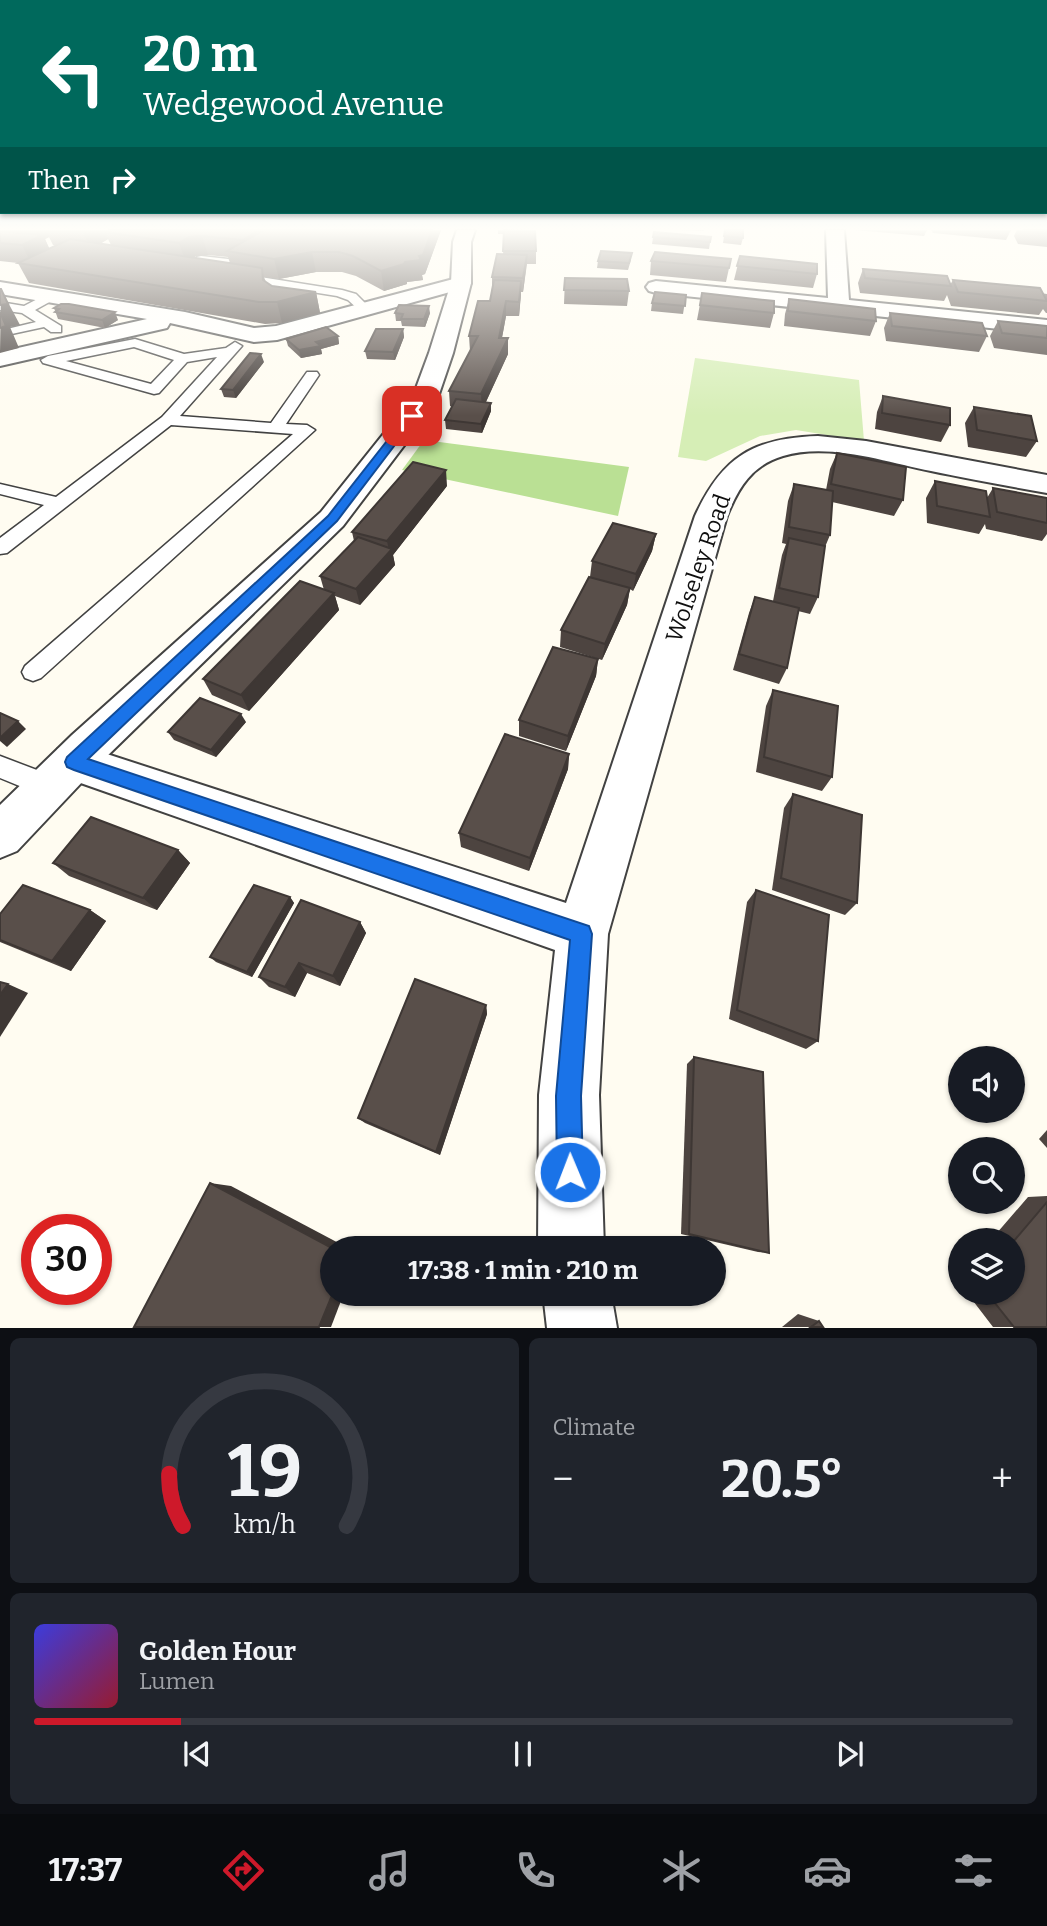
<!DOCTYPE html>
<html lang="en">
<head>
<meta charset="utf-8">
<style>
	body { margin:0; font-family:Bitter,serif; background:#20242c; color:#f1f3f6; height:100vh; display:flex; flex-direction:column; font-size:26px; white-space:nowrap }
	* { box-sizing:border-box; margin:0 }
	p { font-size:23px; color:#9ea1a6 }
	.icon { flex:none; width:38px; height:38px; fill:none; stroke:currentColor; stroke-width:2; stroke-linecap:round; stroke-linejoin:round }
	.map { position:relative; height:1328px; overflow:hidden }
	.side { display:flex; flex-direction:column; gap:10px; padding:10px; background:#0d0f14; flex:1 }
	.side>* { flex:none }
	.hud { position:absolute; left:0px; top:0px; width:1048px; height:214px; box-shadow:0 2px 5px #0004; background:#00695c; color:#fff; overflow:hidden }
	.controls { position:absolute; left:948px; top:1046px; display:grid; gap:14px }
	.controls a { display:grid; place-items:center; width:77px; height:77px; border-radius:50%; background:#171b24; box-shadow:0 2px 5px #0004; font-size:35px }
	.speed { position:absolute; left:21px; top:1214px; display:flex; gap:14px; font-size:35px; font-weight:700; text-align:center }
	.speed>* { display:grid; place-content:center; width:91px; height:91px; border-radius:50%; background:#171b24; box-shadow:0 2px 5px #0004; line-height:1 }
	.speed .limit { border:10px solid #d22; background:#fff; color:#111 }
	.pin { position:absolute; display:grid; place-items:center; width:60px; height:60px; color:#fff; margin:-30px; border-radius:14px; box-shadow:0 4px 10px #0006 }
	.me { position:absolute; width:77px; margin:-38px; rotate:359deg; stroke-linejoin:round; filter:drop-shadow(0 0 5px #0008) }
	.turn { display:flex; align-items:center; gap:24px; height:147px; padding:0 28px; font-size:32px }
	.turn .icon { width:91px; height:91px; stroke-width:2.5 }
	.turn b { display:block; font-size:49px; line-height:60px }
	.then { display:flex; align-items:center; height:66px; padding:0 28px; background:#0003; gap:14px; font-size:26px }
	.big { font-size:52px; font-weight:700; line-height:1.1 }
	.side .tile { flex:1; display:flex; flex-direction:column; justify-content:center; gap:10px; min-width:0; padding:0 24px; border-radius:10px; background:#20242c }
	.side .dial { align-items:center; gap:0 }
	.dial svg { height:182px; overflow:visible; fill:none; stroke:#363941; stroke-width:7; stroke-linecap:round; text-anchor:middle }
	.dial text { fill:#f1f3f6; stroke:none }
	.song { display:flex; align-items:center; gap:21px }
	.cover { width:84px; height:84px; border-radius:10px; background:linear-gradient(135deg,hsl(240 70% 55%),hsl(350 70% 35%)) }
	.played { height:7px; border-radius:4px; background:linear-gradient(90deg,#ce192a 15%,#363941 15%) }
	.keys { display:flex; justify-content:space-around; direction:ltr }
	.heat { display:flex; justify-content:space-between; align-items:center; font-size:38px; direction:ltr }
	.side .tiles { flex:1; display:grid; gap:10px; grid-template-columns:1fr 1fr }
	.tile:last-child { grid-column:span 2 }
	.trip { position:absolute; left:320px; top:1236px; width:406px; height:70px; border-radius:35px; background:#171b24; box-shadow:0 2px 5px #0004; font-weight:700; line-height:70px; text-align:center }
	.dock { display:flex; height:112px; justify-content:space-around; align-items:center; background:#090b0e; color:#9ea1a6 }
	.dock .icon { width:49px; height:49px }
	.dock .selected { color:#ce192a }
	.dock b { font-size:32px; color:#f1f3f6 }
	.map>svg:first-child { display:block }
</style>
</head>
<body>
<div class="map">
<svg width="1047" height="1328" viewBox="0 0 1047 1328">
	<rect width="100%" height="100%" fill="#fffcf1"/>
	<!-- green -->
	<polygon fill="#d6eeb6" points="695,358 859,380 864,441 796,430 760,436 706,461 678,457"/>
	<!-- forest -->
	<polygon fill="#bae094" points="424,440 629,467 618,516 402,470"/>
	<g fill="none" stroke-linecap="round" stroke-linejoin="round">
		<!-- service casing -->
		<g stroke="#424242" stroke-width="3">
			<g id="service">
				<polygon points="201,256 237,260 243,263 219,279 213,275 226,265 197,261 197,257"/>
				<polygon points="235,273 342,290 356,294 371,309 369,312 361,312 348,300 337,296 231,279 229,277"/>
				<polygon points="49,293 53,294 53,300 35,310 61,326 61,332 51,332 44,327 7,335 7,329 36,322 22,313 0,310 0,302 24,306"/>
				<path d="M135,339L184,354L226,348L235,342L242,346L180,416L271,423L307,372H317L319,375L286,424L307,425L315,430L41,678L33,681L25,678L22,672L25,666L293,434L171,425L7,553L0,554V538L44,505L0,494V484L56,497L162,417L217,357L187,362L159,393L154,394L43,363L41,360L48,356ZM134,347L174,360L151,384L66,361Z"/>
				<polygon points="0,756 58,778 62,786 58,794 49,798 0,778"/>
			</g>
		</g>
		<!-- minor casing -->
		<g stroke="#424242" stroke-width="4">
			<g id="minor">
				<polygon points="826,230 844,230 849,300 1047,320 1047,334 656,293 649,291 646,287 649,283 656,281 828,298"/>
				<polygon points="461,277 468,279 471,283 468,287 277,340 254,342 170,323 167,328 0,366 0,352 147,319 0,294 0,282 185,312 254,328 276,326"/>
				<path d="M818,436L866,441L1047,475V493C1008,486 970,479 931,471C885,462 829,442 783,456C752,465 738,488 727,516L608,934L599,1095L604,1248H538L539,1095L555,950L58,775L51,762L58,749L73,743L566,903L695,516C722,457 753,438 818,436Z"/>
				<polygon points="543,1293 611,1293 617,1328 547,1328"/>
			</g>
		</g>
		<!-- tertiary casing -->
		<g stroke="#424242" stroke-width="4">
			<polygon id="tertiary" points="457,230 475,230 471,242 471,283 453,353 437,400 409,439 343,526 102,761 17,851 0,858 0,805 72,735 321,512 389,427 412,399 429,353 451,283 453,242"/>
		</g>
		<!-- service -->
		<use href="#service" fill="#fff" fill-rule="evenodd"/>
		<!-- minor -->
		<use href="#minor" fill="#fff" fill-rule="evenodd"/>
		<!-- tertiary -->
		<use href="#tertiary" fill="#fff" fill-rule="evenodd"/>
	</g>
	<!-- wall -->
	<g fill="#4d4440" fill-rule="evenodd">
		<path d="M0,230H441L425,274L422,275L423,280L407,282V284L384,291L356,276L342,272H316L279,279L264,277L266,282L272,286L316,292L320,313L282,323L265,324L29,283L18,263L0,261ZM49,237L53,245H57L49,249L45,239ZM108,239L111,245L100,244ZM208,255L228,257L230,263L193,258L196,256Z"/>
		<polygon points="498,230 527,230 536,251 536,264 527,264 523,292 521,292 519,316 506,316 502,338 508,338 508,354 486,402 491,411 482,433 446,429 445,420 452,407 450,406 449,391 470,351 469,336 490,301 492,288 492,277 503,255 504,234 498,234"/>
		<polygon points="680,230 704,230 704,231"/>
		<polygon points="725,230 743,238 741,245 723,243"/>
		<polygon points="854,230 927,230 924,236"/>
		<polygon points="931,230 1011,230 1006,240 933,233"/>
		<polygon points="1017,230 1047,230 1047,247 1018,244 1014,236"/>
		<polygon points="654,232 711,237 709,249 652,244"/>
		<polygon points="740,256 817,274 813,288 734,280"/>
		<polygon points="731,259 726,282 650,275 651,261"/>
		<polygon points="631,260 628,270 597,268 598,261"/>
		<polygon points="863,269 950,285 953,280 1047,294 1047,313 1046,313 1043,309 1039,315 951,306 947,295 944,301 860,293 858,283"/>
		<polygon points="565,278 629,291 627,306 564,304"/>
		<polygon points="702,293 774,313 770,328 697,320"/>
		<polygon points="686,295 683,314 651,311 652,303"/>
		<polygon points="789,299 876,321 870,336 784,326 785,314"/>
		<polygon points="54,308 118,320 105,328 58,319"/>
		<polygon points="395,313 430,313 425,327 402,326 401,321 396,321"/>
		<polygon points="890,313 987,336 979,352 886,341 884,328"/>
		<polygon points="998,321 1047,326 1047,355 994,348 990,336"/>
		<polygon points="403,329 404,337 395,360 367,359 365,351"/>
		<polygon points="338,336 339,344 321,349 322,354 301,358 288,346 286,339"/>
		<polygon points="264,362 236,398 224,397 221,389"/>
		<polygon points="883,396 950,425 941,442 875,429 877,412"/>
		<polygon points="974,407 1037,441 1026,457 968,447 965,423"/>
		<polygon points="837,453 903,500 894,516 832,502 830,535 825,547 818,597 810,614 798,611 787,668 779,684 733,670 749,613 755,597 773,601 782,555 786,544 782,543 788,501 794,484 826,490 830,469"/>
		<polygon points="935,481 987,498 993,488 1047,498 1047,534 1042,541 986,529 985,524 979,534 927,523 926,498"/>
		<polygon points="447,486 393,555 395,565 360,605 335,596 339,610 249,711 212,695 203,679 324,590 320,576 354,541 352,532"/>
		<polygon points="656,534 652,551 633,591 630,589 627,605 602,660 560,647 561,630 590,577 592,561"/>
		<polygon points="598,659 596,676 566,751 519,736 519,720"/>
		<polygon points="773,690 832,777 822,791 756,772 766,706"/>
		<polygon points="246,722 216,757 174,740 168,732"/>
		<polygon points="569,754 568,769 529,871 461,847 459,833"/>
		<polygon points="793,794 857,903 845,915 772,890 784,808"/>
		<polygon points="178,850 190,863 157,910 69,876 53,863"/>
		<polygon points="756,890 818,1041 806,1049 729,1019 747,902"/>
		<polygon points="290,897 294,903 252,977 216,962 210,957"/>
		<polygon points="90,910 106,921 71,971 0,942 0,914"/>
		<polygon points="360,922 366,933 340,986 307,973 295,997 269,987 259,977"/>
		<polygon points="486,1005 487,1014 440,1155 365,1123 358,1118"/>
		<polygon points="694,1057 769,1253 758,1252 681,1234 687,1064"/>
		<polygon points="1047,1130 1047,1148 1039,1139"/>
		<polygon points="1047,1196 1047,1327 993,1327 967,1293 1013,1293 1013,1241 990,1241 1028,1197"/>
		<polygon points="961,1275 961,1286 957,1280"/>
		<polygon points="798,1314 819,1321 823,1327 782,1327"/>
	</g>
	<!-- shaded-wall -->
	<g fill="#3e3734">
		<polygon points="35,230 46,230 49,237 45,239 52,254 32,265 22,245 39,237"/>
		<polygon points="82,230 126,230 105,232 108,239 91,249"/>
		<polygon points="259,230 264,249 247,255 243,240"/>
		<polygon points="432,230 441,230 425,274 422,275 423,280 407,282 407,284 384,291 381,271 419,256"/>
		<polygon points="202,236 208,255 196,256 186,262 179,243 189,237"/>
		<polygon points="312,252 316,272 279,279 274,259"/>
		<polygon points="527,255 526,269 523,292 523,278"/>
		<polygon points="521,281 521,295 519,316 519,302"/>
		<polygon points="1,289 20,325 10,327 19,348 0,353"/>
		<polygon points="316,292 320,313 282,323 277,302"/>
		<polygon points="506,301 506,316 499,353 499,338"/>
		<polygon points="429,306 430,313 425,327 424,319"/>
		<polygon points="115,312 118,320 105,328 102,320"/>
		<polygon points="403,329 404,337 395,360 393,352"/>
		<polygon points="338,336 339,344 321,349 322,354 301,358 299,350 316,342"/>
		<polygon points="508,338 508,354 482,410 481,394"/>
		<polygon points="261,354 264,362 236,398 233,390"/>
		<polygon points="491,403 491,411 482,433 481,424"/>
		<polygon points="446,470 447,486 393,555 395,565 360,605 356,589 389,551 387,541"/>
		<polygon points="656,534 652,551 633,591 636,574"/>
		<polygon points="630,588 627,605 602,660 605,644"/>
		<polygon points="334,593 339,610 249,711 241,695"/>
		<polygon points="598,659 596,676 566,751 568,736"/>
		<polygon points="241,714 246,722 216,757 211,750"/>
		<polygon points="18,721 26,729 7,747 0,741 0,738"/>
		<polygon points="569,754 568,769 529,871 530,858"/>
		<polygon points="178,850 190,863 157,910 143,898"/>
		<polygon points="290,897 294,903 252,977 247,972"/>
		<polygon points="90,910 106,921 71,971 52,961"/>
		<polygon points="360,922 366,933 340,986 333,976"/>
		<polygon points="299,963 307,973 295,997 285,987"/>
		<polygon points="8,984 28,993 0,1037 0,995"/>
		<polygon points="486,1005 487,1014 440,1155 436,1152"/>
		<polygon points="210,1183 231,1186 348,1248 332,1248"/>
		<polygon points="333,1293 344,1293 331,1327 319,1327"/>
	</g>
	<!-- building -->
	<g fill="#594f4a" stroke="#3e3734" stroke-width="2">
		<polygon points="109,230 432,230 423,255 419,256 421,260 405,262 404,264 381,271 353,256 339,252 312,252 274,259 227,251 264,230 259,230 243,240 202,236 189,237 179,243 105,232"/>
		<polygon points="504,230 535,231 536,251 503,251"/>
		<polygon points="725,230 743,230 743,238 724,236"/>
		<polygon points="1024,230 1047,230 1047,233 1025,231"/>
		<polygon points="0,231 43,235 22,245 0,243"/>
		<polygon points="654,232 711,237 710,242 653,237"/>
		<polygon points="70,239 262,268 263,280 272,286 316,292 277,302 259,302 18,263"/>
		<polygon points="601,251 632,253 629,263 598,261"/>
		<polygon points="655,252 731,259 729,268 651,261"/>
		<polygon points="497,254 527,255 523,278 492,277"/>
		<polygon points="740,256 817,264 817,274 737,266"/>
		<polygon points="863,269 947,276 951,286 865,278"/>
		<polygon points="565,278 627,279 629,291 564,290"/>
		<polygon points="494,280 521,281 519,302 506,301 499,338 508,338 481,394 449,391 478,336 469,336 478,301 490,301"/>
		<polygon points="953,280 1040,288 1047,301 958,292"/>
		<polygon points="0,289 1,289 8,304 0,305"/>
		<polygon points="655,292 686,295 685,306 652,303"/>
		<polygon points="702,293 774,301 774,313 700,305"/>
		<polygon points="789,299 875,309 876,321 788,311"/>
		<polygon points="61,304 69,304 115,312 102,320 55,312 59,309 54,308"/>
		<polygon points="399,305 429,306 424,319 401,319 403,314 395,313"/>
		<polygon points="0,312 6,326 0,328"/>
		<polygon points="890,313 982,323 987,336 892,326"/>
		<polygon points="998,321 1047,326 1047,338 1002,333"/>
		<polygon points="326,327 338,336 316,342 321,346 299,350 286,339"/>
		<polygon points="376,329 403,329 393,352 365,351"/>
		<polygon points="250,353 261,354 233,390 221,389"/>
		<polygon points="883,396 950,408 950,425 882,413"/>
		<polygon points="456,399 491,403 481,424 445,420"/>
		<polygon points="974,407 1031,416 1037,441 977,430"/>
		<polygon points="837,453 906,467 903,500 831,484"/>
		<polygon points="413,462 446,470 387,541 352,532"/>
		<polygon points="935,481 986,491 990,517 937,506"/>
		<polygon points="794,484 833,491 830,535 789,527"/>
		<polygon points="993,488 1047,498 1047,523 997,512"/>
		<polygon points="613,523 656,534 636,574 592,561"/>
		<polygon points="358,537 392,549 356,589 320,576"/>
		<polygon points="789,538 825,546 818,597 779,588"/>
		<polygon points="589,577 630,588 605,644 561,630"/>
		<polygon points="300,581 334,593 241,695 203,679"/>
		<polygon points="755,597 799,608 787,668 739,654"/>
		<polygon points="553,647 598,659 568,736 519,720"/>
		<polygon points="773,690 838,706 832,777 764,757"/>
		<polygon points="200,698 241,714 211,750 168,732"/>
		<polygon points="0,713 18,721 0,738"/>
		<polygon points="505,734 569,754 530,858 459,833"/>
		<polygon points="793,794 862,815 857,903 781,878"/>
		<polygon points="91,817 178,850 143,898 53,863"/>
		<polygon points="23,885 90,910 52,961 0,940 0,914"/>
		<polygon points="254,885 290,897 247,972 210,957"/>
		<polygon points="756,890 829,915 818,1041 737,1010"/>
		<polygon points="301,900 360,922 333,976 299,963 285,987 259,977"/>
		<polygon points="415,979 486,1005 436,1152 358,1118"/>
		<polygon points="0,982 8,984 0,995"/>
		<polygon points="694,1057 763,1072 769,1253 689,1234"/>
		<polygon points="210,1183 332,1248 333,1293 319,1327 134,1327"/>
		<polygon points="1047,1202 1047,1327 1014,1327 987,1293 1013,1293 1013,1242"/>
		<polygon points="819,1321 823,1327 811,1327"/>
	</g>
	<!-- sky -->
	<linearGradient id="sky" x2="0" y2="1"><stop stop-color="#92c7f0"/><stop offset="0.55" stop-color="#fffef9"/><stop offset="1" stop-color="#fffef9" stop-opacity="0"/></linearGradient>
	<rect width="1047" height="416" fill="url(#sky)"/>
	<!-- route -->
	<polygon fill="#1a73e8" stroke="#114b97" stroke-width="2" points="408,414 417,416 337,521 88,759 589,926 592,934 581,1096 583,1172 579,1181 570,1185 560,1181 557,1172 556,1096 570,940 74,770 67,767 65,762 67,757 328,516"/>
	<g text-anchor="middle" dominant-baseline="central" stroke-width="7" stroke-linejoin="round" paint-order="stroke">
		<!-- street labels -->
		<g font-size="23" fill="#0f0f0f" stroke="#fff">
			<text transform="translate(698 568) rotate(-71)">Wolseley Road</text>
		</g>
	</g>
</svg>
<div class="controls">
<a><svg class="icon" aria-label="sound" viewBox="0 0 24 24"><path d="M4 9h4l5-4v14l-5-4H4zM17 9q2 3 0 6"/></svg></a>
<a><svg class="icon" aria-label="search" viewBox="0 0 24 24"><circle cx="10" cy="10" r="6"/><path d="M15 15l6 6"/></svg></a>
<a><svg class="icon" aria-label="layers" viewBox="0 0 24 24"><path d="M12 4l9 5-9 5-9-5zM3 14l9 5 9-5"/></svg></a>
</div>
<div class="speed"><div class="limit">30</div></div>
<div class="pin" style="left:412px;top:416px;background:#d93025"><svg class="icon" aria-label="arrive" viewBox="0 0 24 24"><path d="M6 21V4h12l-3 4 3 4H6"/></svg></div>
<svg class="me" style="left:570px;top:1172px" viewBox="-20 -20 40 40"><circle r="17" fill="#1a73e8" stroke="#fff" stroke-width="3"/><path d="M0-11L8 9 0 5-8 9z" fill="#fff"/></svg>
<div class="trip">17:38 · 1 min · 210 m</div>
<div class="hud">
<div class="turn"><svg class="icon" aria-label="left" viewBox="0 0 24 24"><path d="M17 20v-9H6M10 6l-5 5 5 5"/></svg><div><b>20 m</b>Wedgewood Avenue</div></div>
<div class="then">Then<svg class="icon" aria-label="right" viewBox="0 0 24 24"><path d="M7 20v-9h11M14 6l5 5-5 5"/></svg></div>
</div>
</div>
<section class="side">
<div class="tiles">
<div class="tile dial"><svg viewBox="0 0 100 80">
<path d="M14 69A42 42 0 1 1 86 69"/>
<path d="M14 69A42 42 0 0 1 8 46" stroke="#ce192a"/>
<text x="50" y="56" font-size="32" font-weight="700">19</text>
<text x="50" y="72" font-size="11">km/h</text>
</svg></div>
<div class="tile"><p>Climate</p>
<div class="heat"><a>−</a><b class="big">20.5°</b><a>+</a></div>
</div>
<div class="tile">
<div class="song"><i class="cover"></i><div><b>Golden Hour</b><p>Lumen</p></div></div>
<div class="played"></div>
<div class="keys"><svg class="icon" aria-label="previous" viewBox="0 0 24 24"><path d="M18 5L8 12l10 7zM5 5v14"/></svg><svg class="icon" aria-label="pause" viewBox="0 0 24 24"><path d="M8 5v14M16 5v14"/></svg><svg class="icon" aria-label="next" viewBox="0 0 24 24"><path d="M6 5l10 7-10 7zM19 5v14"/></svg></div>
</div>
</div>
</section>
<nav class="dock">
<b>17:37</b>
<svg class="icon selected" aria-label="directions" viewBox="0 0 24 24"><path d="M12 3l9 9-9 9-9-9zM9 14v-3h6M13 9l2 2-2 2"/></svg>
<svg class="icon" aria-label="music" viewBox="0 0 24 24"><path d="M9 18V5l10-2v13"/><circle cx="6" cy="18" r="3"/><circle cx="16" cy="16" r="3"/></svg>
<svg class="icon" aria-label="phone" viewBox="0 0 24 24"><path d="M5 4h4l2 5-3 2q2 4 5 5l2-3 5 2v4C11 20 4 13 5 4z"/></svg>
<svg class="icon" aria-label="climate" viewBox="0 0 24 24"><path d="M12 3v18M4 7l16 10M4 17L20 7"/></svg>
<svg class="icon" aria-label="car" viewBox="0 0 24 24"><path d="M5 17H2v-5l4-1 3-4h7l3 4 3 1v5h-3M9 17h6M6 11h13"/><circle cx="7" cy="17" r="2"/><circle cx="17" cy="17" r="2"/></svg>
<svg class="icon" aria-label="filters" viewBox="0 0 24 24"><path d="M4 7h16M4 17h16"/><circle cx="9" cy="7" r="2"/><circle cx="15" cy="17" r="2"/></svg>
</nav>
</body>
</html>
